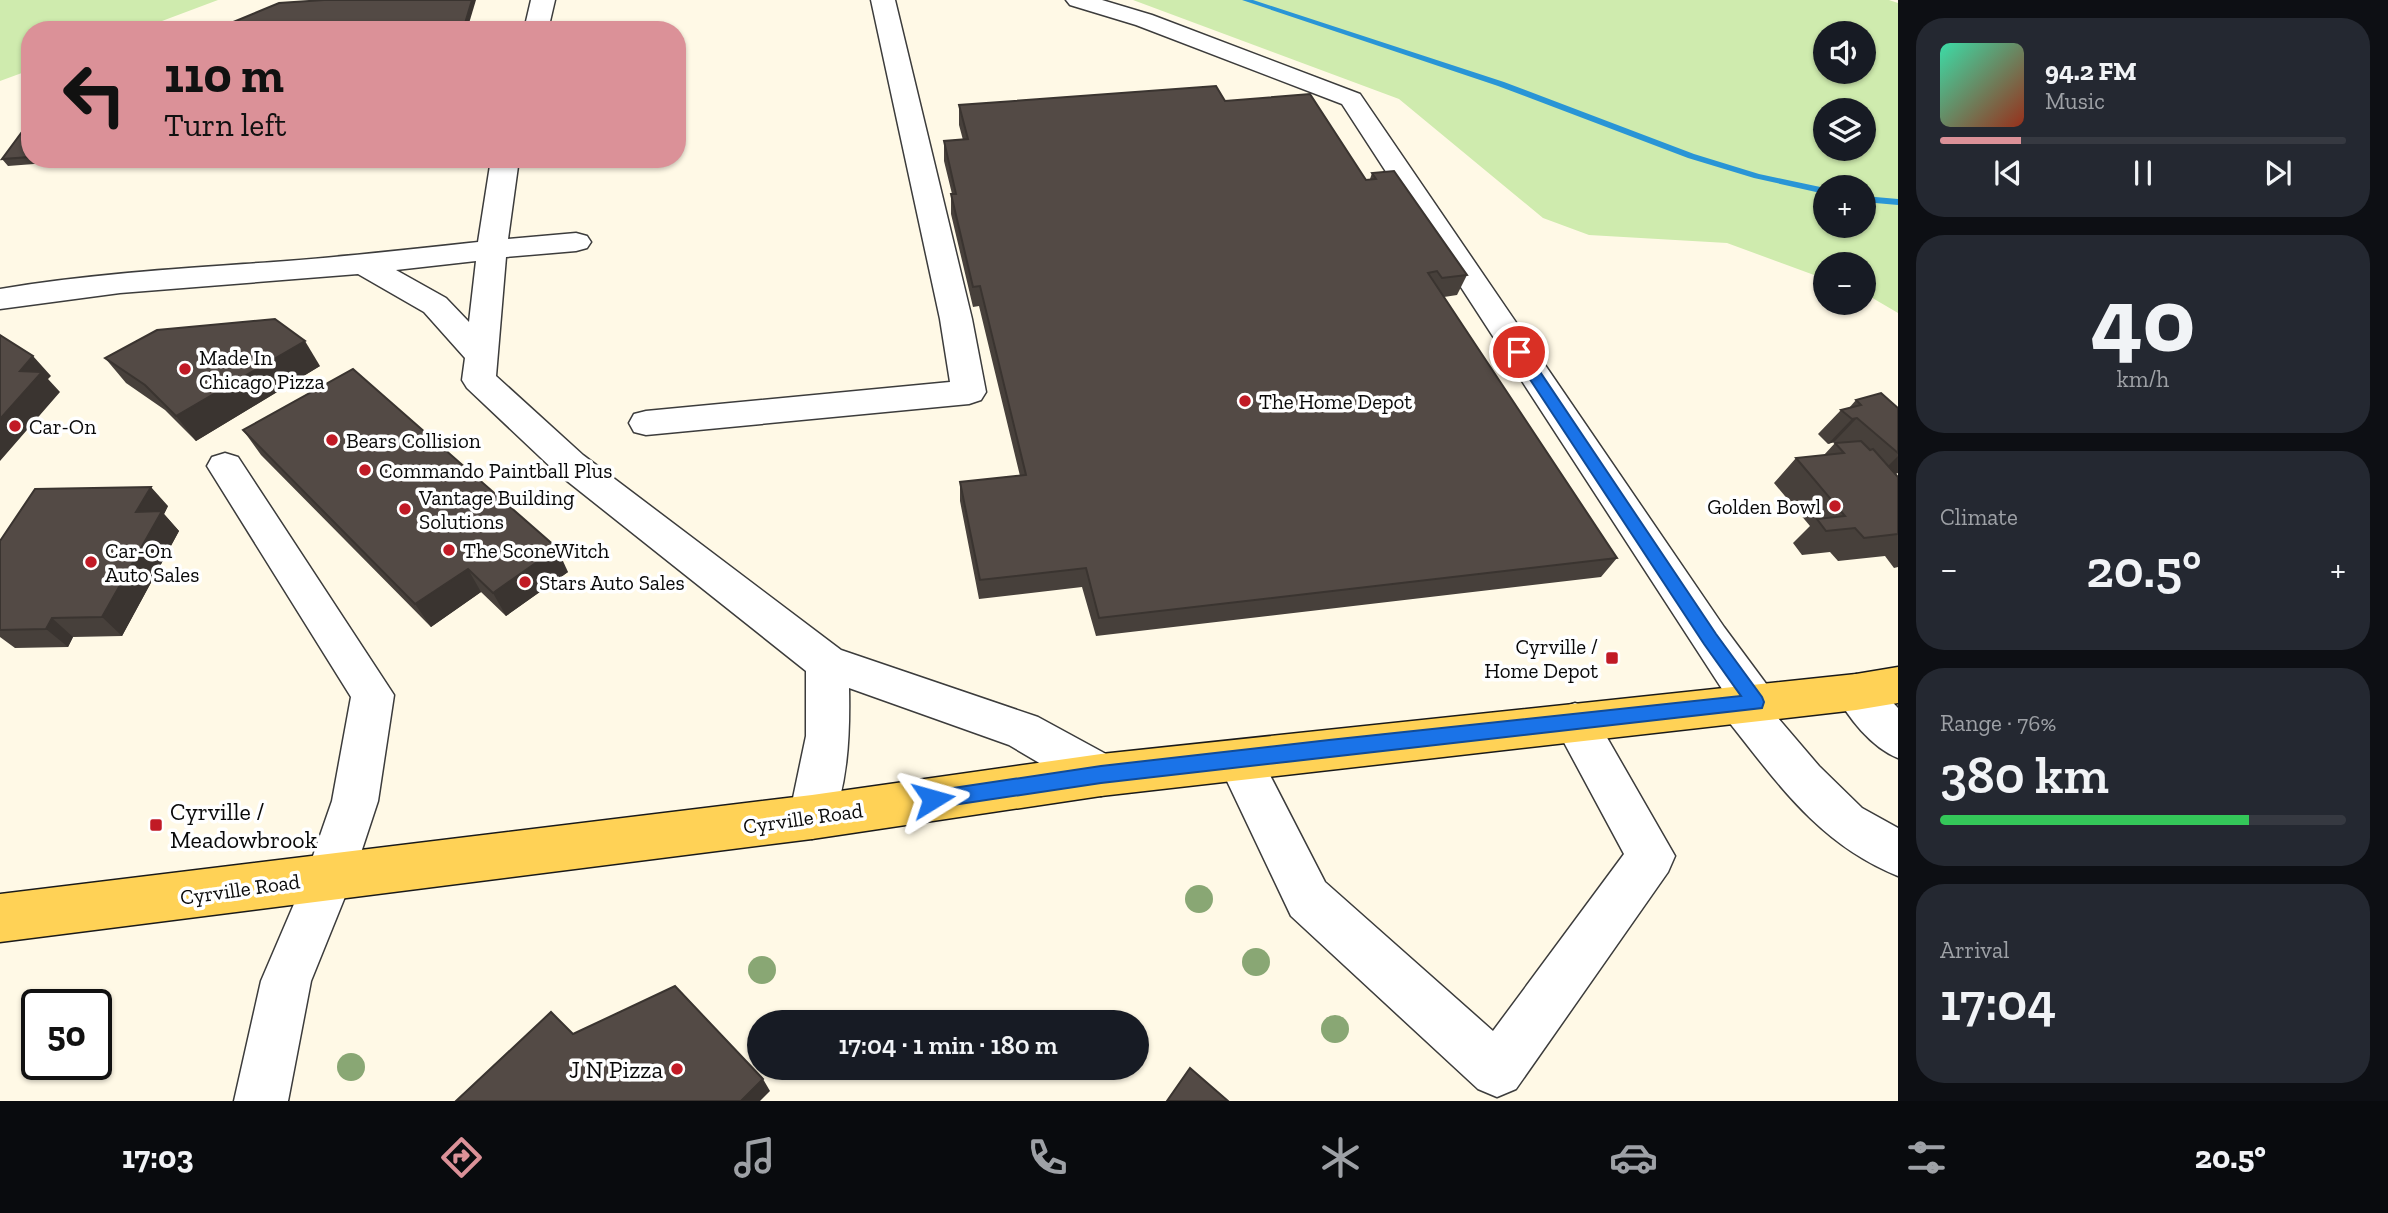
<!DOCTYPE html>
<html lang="en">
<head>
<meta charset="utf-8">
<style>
	body { margin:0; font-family:"Zilla Slab",serif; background:#242831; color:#f1f3f6; height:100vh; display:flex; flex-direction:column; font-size:26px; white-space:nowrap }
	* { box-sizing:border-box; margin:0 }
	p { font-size:23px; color:#9ea1a6 }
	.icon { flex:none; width:38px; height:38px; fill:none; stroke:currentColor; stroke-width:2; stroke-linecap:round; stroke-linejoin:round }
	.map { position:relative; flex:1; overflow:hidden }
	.panel { display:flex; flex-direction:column; gap:18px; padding:18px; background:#0d0f14; width:490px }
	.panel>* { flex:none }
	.banner { position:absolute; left:21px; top:21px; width:665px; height:147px; border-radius:28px; box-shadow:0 2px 5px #0004; background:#db9198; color:#111; overflow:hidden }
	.tools { position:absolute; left:1813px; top:21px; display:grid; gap:14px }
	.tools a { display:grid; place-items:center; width:63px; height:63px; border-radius:50%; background:#171b24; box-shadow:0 2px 5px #0004; font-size:35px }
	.speed { position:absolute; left:21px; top:989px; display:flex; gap:14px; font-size:35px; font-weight:700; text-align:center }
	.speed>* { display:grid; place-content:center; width:91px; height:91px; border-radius:50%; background:#171b24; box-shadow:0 2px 5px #0004; line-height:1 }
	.speed .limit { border:4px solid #111; border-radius:10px; background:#fff; color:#111 }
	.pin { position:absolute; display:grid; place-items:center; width:60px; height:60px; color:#fff; margin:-30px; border:4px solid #fff; border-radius:50%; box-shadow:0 2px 7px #0007 }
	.me { position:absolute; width:77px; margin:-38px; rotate:82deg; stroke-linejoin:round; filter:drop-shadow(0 0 5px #0008) }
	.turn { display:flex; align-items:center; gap:24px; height:147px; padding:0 28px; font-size:32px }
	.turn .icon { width:91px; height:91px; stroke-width:2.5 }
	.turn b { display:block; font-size:49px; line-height:60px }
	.big { font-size:52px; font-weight:600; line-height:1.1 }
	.panel .tile { flex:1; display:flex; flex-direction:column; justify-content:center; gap:10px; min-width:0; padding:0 24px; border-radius:28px; background:#242831 }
	.panel .dial { align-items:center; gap:0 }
	.dial b { font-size:91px; line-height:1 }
	.song { display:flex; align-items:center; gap:21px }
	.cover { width:84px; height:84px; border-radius:10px; background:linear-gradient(135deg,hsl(160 70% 55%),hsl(10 70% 35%)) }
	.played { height:7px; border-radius:4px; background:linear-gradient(90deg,#db9198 20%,#363941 20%) }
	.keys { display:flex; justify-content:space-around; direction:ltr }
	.heat { display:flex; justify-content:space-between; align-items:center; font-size:38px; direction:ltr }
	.charge { height:10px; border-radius:5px; background:linear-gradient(90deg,#34c759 76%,#363941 0) }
	.trip { position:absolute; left:747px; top:1010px; width:402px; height:70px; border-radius:35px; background:#171b24; box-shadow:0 2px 5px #0004; font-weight:600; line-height:70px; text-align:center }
	.dock { display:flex; height:112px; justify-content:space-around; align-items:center; background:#090b0e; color:#9ea1a6 }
	.dock .icon { width:49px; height:49px }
	.dock .on { color:#db9198 }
	.dock b { font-size:32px; color:#f1f3f6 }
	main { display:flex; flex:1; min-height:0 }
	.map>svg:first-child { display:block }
</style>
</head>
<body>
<main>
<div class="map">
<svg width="1898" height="1101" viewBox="0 0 1898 1101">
	<rect width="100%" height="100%" fill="#fff9e6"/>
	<!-- green -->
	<g fill="#cfebae" fill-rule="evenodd">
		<polygon points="0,0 218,0 138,30 30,30 30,70 0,81"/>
		<path d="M1133,0H1889L1898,3V313L1864,293V264H1825V279L1727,243L1589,235L1543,218L1399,99ZM1825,33H1864V72H1825ZM1825,110H1864V149H1825ZM1825,187H1864V226H1825Z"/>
	</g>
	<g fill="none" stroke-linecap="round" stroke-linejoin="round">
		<!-- stream -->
		<g fill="#2995d6" fill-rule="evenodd">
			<polygon points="1242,0 1253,0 1504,82 1694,154 1759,174 1825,188 1825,194 1754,178 1688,158 1498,86"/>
			<polygon points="1864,196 1898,199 1898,205 1864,202"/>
		</g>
		<!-- minor casing -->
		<g stroke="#3c3c3c" stroke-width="3">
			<g id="minor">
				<polygon points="531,0 555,0 548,30 524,30"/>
				<polygon points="871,0 895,0 972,319 986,392 981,400 969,404 646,435 634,432 629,423 634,414 646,411 950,382 940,319"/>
				<path d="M1066,0H1102L1152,15L1360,94L1724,627L1770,689L1776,702L1772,711L1819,766L1862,808L1898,828V876C1818,844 1777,782 1725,717L1719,704L1724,692L1342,104L1136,25L1070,5Z"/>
				<path d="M491,159H519L508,239L576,233L587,236L591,242L587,248L576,251L506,257L496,376L583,455L841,650L1038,717L1117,760L1123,775L1117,790L1101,796L1085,790L1009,745L849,688C850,736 848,788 828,832L812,839L796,832L789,817L806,736V671L557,473L467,388L462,380L465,358L424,312L358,274L120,293L0,309V289C95,273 191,268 287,261C351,256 414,249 478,242ZM476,261L469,322L446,298L396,270Z"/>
				<polygon points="225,453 238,457 394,695 378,801 353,877 311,981 288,1101 234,1101 261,981 306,876 332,801 351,697 207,466 212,457"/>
				<path d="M1856,674L1871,679L1898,708V758C1872,748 1847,717 1835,692L1841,679Z"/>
				<polygon points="1575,703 1590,708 1675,856 1668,872 1516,1089 1497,1097 1478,1089 1291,916 1217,760 1223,746 1239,740 1255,746 1325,882 1493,1031 1624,854 1553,722 1560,708"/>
			</g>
		</g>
		<!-- major casing -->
		<g stroke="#1a1a1a" stroke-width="3">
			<polygon id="major" points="1898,667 1898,703 1856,710 1101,796 812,839 0,942 0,894 812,795 1101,754 1856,674"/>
		</g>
		<!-- minor -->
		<use href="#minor" fill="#fff" fill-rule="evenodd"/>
		<!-- major -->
		<use href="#major" fill="#ffd256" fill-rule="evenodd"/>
	</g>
	<!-- trees -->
	<g fill="#89a774">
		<circle cx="1199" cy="899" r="14"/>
		<circle cx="1256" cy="962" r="14"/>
		<circle cx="762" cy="970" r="14"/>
		<circle cx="1335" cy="1029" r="14"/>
		<circle cx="351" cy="1067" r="14"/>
	</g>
	<!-- wall -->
	<g fill="#47403b">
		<polygon points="1225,101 1366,180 1370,179 1372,173 1467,275 1457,295 1444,297 1617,558 1601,577 1096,636 1082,587 979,599 960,501 960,482 1020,476 979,306 973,307 951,214 951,194 952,194 944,161 944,141 963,140 959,125 959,105"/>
		<polygon points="30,121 30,159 99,159 8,166 2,159"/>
		<polygon points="105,358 320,366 196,441 165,410 126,383"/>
		<polygon points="1856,400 1898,408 1898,473 1895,474 1898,477 1898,567 1894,568 1885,556 1838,561 1830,552 1802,555 1793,543 1810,526 1774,483 1796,458 1824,455 1835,443 1834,442 1828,444 1818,434 1841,410 1849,408"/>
		<polygon points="243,430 568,572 506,616 481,592 431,627 261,455"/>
		<polygon points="168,506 164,514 179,531 122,636 73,637 68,647 15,648 0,637 0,541"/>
	</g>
	<!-- shaded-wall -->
	<g fill="#3a3430">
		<polygon points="472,0 476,0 467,30 463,30"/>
		<polygon points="305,341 320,366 196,441 176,416"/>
		<polygon points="33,356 51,376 48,379 60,392 0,461 0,419 20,371"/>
		<polygon points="1857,418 1834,442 1828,444 1852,419"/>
		<polygon points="1898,456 1898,473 1875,479"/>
		<polygon points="151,487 168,506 164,514 179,531 122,636 102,617 136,512"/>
		<polygon points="557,548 568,572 506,616 493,593"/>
		<polygon points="468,569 481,592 431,627 415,604"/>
		<polygon points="52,618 73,637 68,647 46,629"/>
		<polygon points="763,1079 770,1091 760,1101 741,1101"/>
	</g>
	<!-- building -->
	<g fill="#534a45" stroke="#3a3430" stroke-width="2">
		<polygon points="324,0 472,0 463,30 214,30 279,3"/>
		<polygon points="1216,86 1225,101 1310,94 1366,180 1376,179 1372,173 1394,171 1467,275 1442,278 1437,271 1428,273 1617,558 1099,618 1086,568 980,580 960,482 1026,475 980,286 973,287 951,194 956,194 944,141 968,139 959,105"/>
		<polygon points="30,121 30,157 2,159"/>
		<polygon points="275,319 305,341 176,416 145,385 105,358 157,330"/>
		<polygon points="0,335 33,356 20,371 42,372 0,419"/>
		<polygon points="353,369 557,548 493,593 468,569 415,604 243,430"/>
		<polygon points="1881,393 1898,408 1898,453 1857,418 1852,419 1841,410 1861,405 1856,400"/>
		<polygon points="1861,441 1870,450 1873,449 1898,477 1898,534 1864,538 1855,528 1826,531 1817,519 1845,516 1796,458 1844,453 1835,443"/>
		<polygon points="151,487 136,512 162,511 102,617 52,618 46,629 0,630 0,541 35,489"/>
		<polygon points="675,986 763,1079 741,1101 456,1101 551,1012 573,1034"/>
		<polygon points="1190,1068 1228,1101 1167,1101"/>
	</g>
	<!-- route -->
	<polygon fill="#1a73e8" stroke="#114b97" stroke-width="2" points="1519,347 1524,348 1716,634 1762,697 1764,702 1762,708 1101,783 933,808 926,806 923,799 926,793 933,791 1101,766 1329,740 1741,696 1704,644 1514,355 1512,352"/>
	<!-- markers -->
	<g fill="#c11a25" stroke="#fff" stroke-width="2.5">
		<circle cx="185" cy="369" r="7"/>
		<circle cx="1245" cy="401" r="7"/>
		<circle cx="15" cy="426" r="7"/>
		<circle cx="332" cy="440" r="7"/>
		<circle cx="365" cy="470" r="7"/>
		<circle cx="1835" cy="506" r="7"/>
		<circle cx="405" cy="509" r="7"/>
		<circle cx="449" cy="550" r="7"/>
		<circle cx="91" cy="562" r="7"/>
		<circle cx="525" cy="582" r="7"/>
		<rect x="1605" y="651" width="14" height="14" rx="3.5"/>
		<rect x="149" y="818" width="14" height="14" rx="3.5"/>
		<circle cx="677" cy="1069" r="7"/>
	</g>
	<g text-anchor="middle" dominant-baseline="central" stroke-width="7" stroke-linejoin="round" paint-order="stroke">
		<!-- poi labels -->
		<g font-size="21" fill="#090909" stroke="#fff" text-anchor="start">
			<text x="199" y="357">Made In<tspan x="199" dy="24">Chicago Pizza</tspan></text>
			<text x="1259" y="401">The Home Depot</text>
			<text x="29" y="426">Car-On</text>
			<text x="346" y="440">Bears Collision</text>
			<text x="379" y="470">Commando Paintball Plus</text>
			<text x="419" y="497">Vantage Building<tspan x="419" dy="24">Solutions</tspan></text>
			<text x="1821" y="506" text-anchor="end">Golden Bowl</text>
			<text x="105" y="550">Car-On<tspan x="105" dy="24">Auto Sales</tspan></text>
			<text x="463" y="550">The SconeWitch</text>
			<text x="539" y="582">Stars Auto Sales</text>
			<text x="1598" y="646" text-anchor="end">Cyrville /<tspan x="1598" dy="24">Home Depot</tspan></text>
		</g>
		<!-- street labels -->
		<g font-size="21" fill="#090909" stroke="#fff">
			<text transform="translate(803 818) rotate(-8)">Cyrville Road</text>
			<text transform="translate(240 889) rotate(-8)">Cyrville Road</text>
		</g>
		<!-- near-poi labels -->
		<g font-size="24" fill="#090909" stroke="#fff" text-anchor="start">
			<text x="170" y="811">Cyrville /<tspan x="170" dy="28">Meadowbrook</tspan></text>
			<text x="663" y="1069" text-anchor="end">J N Pizza</text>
		</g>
	</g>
</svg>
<div class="tools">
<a><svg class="icon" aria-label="sound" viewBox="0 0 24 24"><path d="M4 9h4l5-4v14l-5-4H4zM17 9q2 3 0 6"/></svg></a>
<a><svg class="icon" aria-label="layers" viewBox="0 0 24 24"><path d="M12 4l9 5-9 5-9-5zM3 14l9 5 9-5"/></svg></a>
<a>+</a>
<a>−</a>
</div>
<div class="speed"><div class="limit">50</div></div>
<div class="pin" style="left:1519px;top:352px;background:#d93025"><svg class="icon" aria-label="arrive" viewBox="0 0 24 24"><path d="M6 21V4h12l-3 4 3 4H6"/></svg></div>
<svg class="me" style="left:933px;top:799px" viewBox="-20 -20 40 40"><path d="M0-17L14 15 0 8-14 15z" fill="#1a73e8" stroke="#fff" stroke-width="4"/></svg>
<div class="trip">17:04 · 1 min · 180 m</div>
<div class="banner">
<div class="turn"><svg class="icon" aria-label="left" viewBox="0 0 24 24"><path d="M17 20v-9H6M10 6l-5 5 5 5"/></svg><div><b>110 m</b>Turn left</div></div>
</div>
</div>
<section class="panel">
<div class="tile">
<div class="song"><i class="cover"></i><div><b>94.2 FM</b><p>Music</p></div></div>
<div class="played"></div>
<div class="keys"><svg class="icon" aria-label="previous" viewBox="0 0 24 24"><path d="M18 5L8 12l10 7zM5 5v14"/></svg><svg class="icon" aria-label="pause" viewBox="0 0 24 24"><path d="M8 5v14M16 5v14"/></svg><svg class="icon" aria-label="next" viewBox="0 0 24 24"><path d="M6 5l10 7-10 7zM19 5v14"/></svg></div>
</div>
<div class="tile dial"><b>40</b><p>km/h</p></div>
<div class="tile"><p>Climate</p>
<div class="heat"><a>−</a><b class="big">20.5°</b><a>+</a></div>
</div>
<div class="tile"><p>Range · 76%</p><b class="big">380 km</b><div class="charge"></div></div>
<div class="tile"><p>Arrival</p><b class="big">17:04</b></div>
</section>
</main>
<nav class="dock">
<b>17:03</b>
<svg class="icon on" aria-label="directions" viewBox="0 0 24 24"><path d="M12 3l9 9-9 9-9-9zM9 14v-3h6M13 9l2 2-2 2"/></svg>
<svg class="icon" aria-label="music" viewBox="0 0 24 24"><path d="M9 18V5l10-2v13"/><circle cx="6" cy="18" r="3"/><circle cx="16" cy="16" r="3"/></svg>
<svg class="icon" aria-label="phone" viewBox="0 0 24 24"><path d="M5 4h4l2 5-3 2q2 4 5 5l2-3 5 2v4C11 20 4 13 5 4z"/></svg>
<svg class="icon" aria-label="climate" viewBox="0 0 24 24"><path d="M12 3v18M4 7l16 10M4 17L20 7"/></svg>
<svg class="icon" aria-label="car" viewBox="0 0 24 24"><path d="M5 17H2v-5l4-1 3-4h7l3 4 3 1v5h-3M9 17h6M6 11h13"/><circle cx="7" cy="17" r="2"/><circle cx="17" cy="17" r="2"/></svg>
<svg class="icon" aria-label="filters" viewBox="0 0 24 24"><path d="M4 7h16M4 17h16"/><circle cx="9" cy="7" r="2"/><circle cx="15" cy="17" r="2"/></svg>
<b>20.5°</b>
</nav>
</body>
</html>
